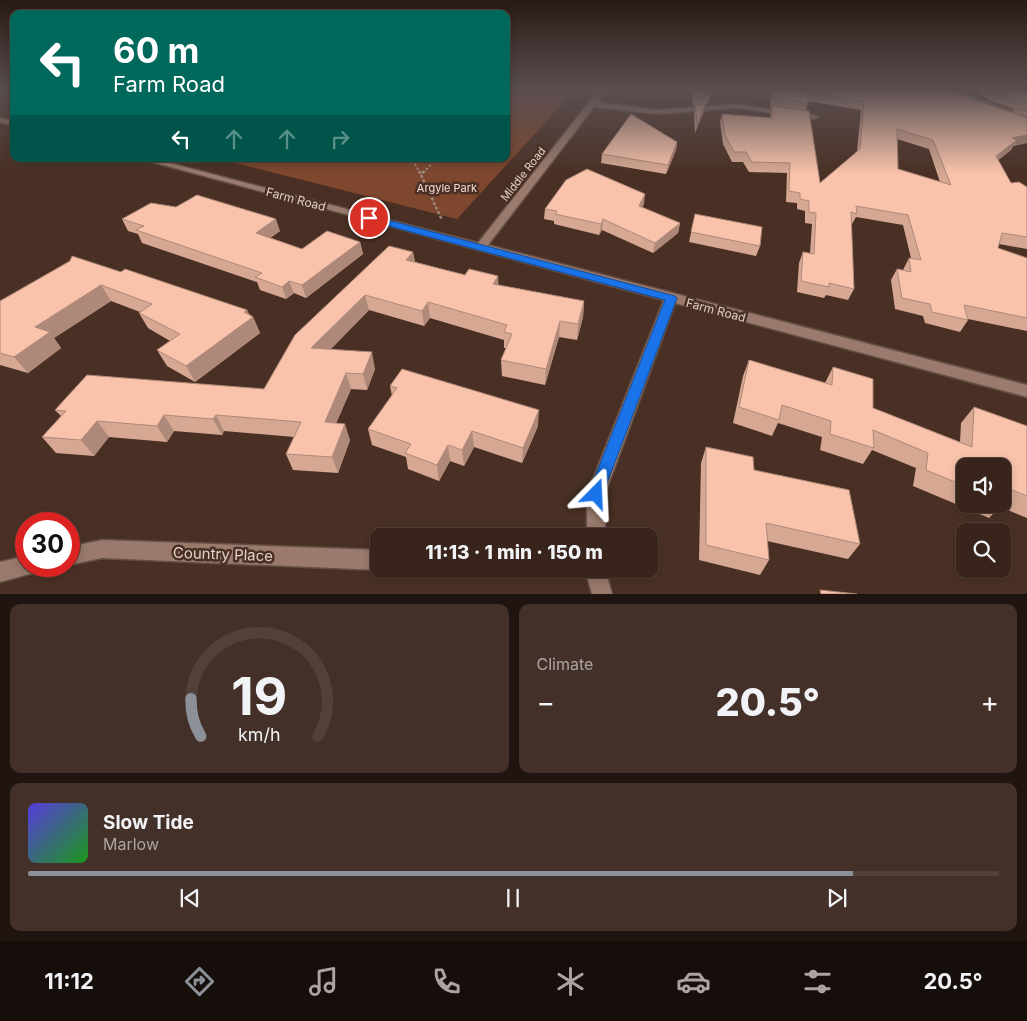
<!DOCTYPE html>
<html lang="en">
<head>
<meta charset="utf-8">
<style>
	body { margin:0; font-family:Inter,sans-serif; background:#433028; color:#f1f3f6; height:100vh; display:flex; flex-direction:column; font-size:19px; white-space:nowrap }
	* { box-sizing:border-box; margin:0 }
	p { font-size:16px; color:#aba4a3 }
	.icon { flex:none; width:28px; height:28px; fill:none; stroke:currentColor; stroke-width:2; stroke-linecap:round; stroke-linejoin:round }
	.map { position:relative; height:594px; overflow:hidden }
	.panel { display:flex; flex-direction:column; gap:10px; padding:10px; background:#1f140f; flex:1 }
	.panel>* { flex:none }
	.banner { position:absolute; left:10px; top:10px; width:500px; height:152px; border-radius:10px; box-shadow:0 2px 8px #0003,0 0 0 1px #52413a; background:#00695c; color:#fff; overflow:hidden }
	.controls { position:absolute; left:956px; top:458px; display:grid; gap:10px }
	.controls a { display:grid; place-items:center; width:55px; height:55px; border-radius:10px; background:#38241b; box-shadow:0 2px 8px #0003,0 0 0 1px #52413a; font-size:25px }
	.speed { position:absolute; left:15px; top:512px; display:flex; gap:10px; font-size:25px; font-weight:700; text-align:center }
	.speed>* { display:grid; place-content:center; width:65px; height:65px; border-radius:50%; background:#38241b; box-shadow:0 2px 8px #0003,0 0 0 1px #52413a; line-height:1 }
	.speed .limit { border:8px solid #d22; background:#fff; color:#111 }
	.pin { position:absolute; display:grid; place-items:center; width:42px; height:42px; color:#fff; margin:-21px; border:2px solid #fff; border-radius:50%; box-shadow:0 1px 5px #0007 }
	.me { position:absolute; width:55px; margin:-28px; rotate:21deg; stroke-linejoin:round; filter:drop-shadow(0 0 4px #0008) }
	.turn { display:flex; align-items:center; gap:18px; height:105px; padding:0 20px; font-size:22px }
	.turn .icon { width:65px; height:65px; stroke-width:2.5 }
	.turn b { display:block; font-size:35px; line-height:42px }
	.lanes { display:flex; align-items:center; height:48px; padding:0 20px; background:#0003; justify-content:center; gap:25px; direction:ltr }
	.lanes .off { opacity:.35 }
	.big { font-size:38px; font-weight:800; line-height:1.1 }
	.panel .card { flex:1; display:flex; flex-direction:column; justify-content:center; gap:8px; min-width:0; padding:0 18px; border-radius:10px; background:#433028 }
	.panel .dial { align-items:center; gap:0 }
	.dial svg { height:130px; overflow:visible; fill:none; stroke:#52413a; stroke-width:7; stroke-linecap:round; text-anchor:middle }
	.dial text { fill:#f1f3f6; stroke:none }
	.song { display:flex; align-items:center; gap:15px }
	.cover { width:60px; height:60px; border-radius:8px; background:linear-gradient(135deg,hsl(250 70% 55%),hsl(120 70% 35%)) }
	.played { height:5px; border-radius:2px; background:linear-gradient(90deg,#8c9099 85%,#52413a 85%) }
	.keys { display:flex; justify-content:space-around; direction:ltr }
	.heat { display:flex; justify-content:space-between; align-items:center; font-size:28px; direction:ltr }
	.panel .tiles { flex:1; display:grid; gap:10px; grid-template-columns:1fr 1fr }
	.card:last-child { grid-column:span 2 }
	.trip { position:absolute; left:370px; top:528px; width:288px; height:50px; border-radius:10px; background:#38241b; box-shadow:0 2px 8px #0003,0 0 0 1px #52413a; font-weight:800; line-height:50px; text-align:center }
	.tabs { display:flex; height:80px; justify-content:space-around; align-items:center; background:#160e0b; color:#aba4a3 }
	.tabs .icon { width:35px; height:35px }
	.tabs .on { color:#8c9099 }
	.tabs b { font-size:22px; color:#f1f3f6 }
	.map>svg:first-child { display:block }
</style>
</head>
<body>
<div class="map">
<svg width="1027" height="594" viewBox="0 0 1027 594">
	<rect width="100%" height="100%" fill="#4a3024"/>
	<!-- green -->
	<polygon fill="#7e472e" points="506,91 574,91 457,219 219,159 506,159"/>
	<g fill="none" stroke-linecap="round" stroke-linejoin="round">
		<!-- street casing -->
		<g stroke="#644e45" stroke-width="3">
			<g id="street">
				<polygon points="598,91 606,91 597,102 657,110 736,104 814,115 818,117 814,119 736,108 657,114 594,107 488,245 1027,385 1027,397 675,303 605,494 605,536 587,536 587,494 664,300 141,159 154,159 478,243"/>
				<polygon points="949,91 959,91 1027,116 1027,121"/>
				<polygon points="0,118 14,121 14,126 0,122"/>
				<polygon points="102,540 379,550 379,569 381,569 379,570 102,558 69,565 69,547"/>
				<polygon points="26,556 26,566 36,566 33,573 0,582 0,562"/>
				<polygon points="585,569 605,569 612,594 592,594"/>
			</g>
		</g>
		<!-- path-far1 -->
		<g stroke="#9d877e" stroke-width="2" stroke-dasharray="2.5 2" stroke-linecap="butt">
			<polyline points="506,101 513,91"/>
			<polyline points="407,159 415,164 420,173"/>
			<polyline points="423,173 436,159"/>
		</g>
		<!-- path -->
		<g stroke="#9d877e" stroke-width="2.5" stroke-dasharray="3 2" stroke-linecap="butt">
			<polyline points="419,171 421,175"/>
			<polyline points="424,171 421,175 442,220"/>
		</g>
		<!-- street -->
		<use href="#street" fill="#997a6d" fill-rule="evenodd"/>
	</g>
	<!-- wall -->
	<g fill="#d6a893" fill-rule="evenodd">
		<polygon points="692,91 713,91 707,104 705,104 704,112 695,133 694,113 695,105 693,105"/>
		<path d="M771,91H950L1012,113L1014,109L989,100L977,91H1027V143L1013,146L1011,150L998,160L1011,183L1027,187V249L999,244L998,248L1027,258V331L968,319V320L960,332L925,323L923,316L895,309L891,280L897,269L903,270L909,258H911L903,225L856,217L852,224H851L854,289L848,300L826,295L824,298L797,292L799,263L803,252L810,254L812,224L805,223V211L797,209V203L786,202L787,173L749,172L743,162H732L723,144L720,122L722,114L770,118L772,107H770ZM808,101L861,110L857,152L820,183L806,110L808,103ZM897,139L929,149L940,182L898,169Z"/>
		<polygon points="677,142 676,150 666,174 601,163 602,154"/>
		<polygon points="644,204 642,207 680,223 678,233 653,253 602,230 599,235 554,224 554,221 544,219 545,209"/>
		<polygon points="695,214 760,246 756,256 689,242"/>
		<polygon points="122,219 280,231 270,238 302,249 360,242 363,254 306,298 294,293 286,299 260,290 257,282 142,243 138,234 128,231"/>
		<polygon points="413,252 415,262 465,275 498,276 498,285 584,301 583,317 577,340 559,337 545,385 502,376 501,360 506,348 504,348 504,340 430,318 424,326 369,310 330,350 375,369 367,390 351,389 336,423 350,440 338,473 293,470 286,454 294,437 224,431 222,435 174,431 167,442 109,437 94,456 56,453 42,437 61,416 55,410 264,389 295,335"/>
		<polygon points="121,272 247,310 249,314 253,317 260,333 195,382 167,366 157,350 170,341 148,328 139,313 140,312 111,301 54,338 61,348 28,373 0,365 0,301"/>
		<path d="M749,360L825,383L833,367L873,408L960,442L961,423L974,407L1027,426V518L1000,507L989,518L913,486L916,468L872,450L863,464L820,450L822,437L778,423L772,436L733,423L743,376ZM965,466H1002V504H965Z"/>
		<polygon points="390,386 538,426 522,463 474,447 464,466 450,461 439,481 408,469 406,457 372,445 368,429 392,396"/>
		<polygon points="706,447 754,470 860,544 848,559 767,541 769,560 760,575 699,560 701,463"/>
	</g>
	<!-- shaded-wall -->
	<g fill="#ae8878">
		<polygon points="711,91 713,91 707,104 709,96"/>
		<polygon points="706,104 704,112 695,133 697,124"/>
		<polygon points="1027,135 1027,143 1013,146 1011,150 991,166 996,156 1012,138"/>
		<polygon points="677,142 676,150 666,174 668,165"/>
		<polygon points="645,194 644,204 638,216 639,206"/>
		<polygon points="276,219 280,231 260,245 256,233"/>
		<polygon points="603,219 602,230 599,235 601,224"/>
		<polygon points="680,223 678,233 653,253 655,243"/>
		<polygon points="360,242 363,254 306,298 302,285"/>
		<polygon points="413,252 415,268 406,260"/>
		<polygon points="498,276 499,292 493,284"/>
		<polygon points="289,281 294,293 286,299 282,287"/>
		<polygon points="101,285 111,301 54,338 61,348 28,373 14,357 35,327"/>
		<polygon points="365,295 369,310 316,364 311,348"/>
		<polygon points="584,301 583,317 577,340 578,324"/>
		<polygon points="428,302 430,318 424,326 422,311"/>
		<polygon points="247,310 250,319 253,317 260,333 195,382 186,366"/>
		<polygon points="560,321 559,337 545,385 546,369"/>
		<polygon points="372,352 375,369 367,390 363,374"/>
		<polygon points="346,373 351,389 330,438 325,422"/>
		<polygon points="539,410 538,426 522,463 523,448"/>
		<polygon points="164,415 174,431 167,442 157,426"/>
		<polygon points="216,415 224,431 222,435 213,419"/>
		<polygon points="97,421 109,437 94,456 81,440"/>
		<polygon points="345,424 350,440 338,473 332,457"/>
		<polygon points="472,431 474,447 464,466 462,450"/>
		<polygon points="448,445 450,461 439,481 437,465"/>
	</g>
	<!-- building -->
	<g fill="#f9c3ab" stroke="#ae8878" fill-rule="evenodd">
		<polygon points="694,91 711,91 709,96 695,97"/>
		<path d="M773,91H950L1027,118V135L1012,138L1017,140L996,156L1011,183L1019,182L1027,187V237L1002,233L998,248L1027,258V318L964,305L968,320L932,312L930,304L902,298L897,269L911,272L909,258L921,260L908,215L856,206L857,214L851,212L854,289L829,283V287L801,281L803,252L814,254L816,213L809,212V201L800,199V193L789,191L790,163L752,162L746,152H734L725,135L722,114L772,118V106L809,111L820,183L860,149L864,102L807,92L808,103L773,98ZM897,129L933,140L951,185L898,169Z"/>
		<polygon points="993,91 1027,91 1027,104 994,92"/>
		<polygon points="706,104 697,124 695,105"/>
		<polygon points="1015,108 1027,112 1027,117"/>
		<polygon points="631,114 677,142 668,165 602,154"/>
		<polygon points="587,169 645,194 639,206 680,223 655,243 603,219 601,224 555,214 557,211 545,209 566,180"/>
		<polygon points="197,195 276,219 256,233 302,249 327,231 360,242 302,285 289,281 282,287 255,277 262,273 136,230 144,226 122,219 151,203 176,207"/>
		<polygon points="695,214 762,227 760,246 691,232"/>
		<polygon points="389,246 413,252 406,260 465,275 469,269 498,276 493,284 584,301 578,324 560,321 546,369 501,360 512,334 504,332 507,325 428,302 422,311 365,295 311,348 372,352 363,374 346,373 325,422 345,424 332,457 286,454 301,422 216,415 213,419 164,415 157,426 97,421 81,440 42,437 66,411 55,410 87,375 264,389 295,335"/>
		<polygon points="72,256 121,272 125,269 247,310 244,312 253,317 186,366 157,350 180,334 139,313 152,304 101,285 35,327 50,332 14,357 0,353 0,301 70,261"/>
		<polygon points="749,360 832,385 833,367 873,379 873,408 972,447 974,407 1027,426 1027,496 1005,487 1005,502 1002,502 1002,466 965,466 965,486 926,470 928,453 873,430 874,448 830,434 831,421 782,405 779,420 739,407"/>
		<polygon points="402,369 539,410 523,448 472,431 462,450 448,445 437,465 405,453 411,444 368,429 397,388 390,386"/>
		<polygon points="706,447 753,457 754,470 849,490 860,544 766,523 769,560 706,545"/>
		<polygon points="820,590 857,594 821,594"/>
	</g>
	<!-- sky -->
	<linearGradient id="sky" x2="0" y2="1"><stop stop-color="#291a14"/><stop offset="0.52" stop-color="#5a4e50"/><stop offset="1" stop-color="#5a4e50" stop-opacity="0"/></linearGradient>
	<rect width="1027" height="174" fill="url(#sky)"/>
	<!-- route -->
	<polygon fill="#1a73e8" stroke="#114b97" points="369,215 675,296 677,298 601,499 596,501 590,499 588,494 665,300 366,220 366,216"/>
	<g text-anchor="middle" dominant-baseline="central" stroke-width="5" stroke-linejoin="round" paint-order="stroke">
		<!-- far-street labels -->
		<g font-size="11" fill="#e1d0c9" stroke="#4a3024">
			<text transform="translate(523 174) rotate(-52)">Middle Road</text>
		</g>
		<!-- far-park labels -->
		<g font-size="11" fill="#f3dcd2" stroke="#4a3024">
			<text x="447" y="188">Argyle Park</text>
		</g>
		<!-- street labels -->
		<g font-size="12" fill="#e1d0c9" stroke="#4a3024">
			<text transform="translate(296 199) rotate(15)">Farm Road</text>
			<text transform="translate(716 310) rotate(15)">Farm Road</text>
		</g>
		<!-- near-street labels -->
		<g font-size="15" fill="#e1d0c9" stroke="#4a3024">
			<text transform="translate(223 554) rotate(2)">Country Place</text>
		</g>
	</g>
</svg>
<div class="controls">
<a><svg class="icon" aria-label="sound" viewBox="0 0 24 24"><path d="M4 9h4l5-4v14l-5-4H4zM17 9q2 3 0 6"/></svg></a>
<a><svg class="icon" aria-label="search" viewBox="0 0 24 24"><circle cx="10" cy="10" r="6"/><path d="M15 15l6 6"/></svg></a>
</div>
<div class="speed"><div class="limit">30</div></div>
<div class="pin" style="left:369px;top:218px;background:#d93025"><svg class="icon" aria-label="arrive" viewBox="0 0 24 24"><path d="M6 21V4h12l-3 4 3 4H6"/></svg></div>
<svg class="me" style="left:596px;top:494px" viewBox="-20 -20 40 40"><path d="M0-17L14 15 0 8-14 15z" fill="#1a73e8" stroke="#fff" stroke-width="4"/></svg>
<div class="trip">11:13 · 1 min · 150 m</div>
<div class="banner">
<div class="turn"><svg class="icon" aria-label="left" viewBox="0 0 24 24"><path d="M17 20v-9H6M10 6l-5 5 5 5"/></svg><div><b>60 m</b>Farm Road</div></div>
<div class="lanes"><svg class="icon" aria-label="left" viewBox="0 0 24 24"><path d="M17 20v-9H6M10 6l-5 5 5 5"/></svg><svg class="icon off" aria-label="ahead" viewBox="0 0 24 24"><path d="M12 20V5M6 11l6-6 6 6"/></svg><svg class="icon off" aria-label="ahead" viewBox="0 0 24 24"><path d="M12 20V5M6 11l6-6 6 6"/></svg><svg class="icon off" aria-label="right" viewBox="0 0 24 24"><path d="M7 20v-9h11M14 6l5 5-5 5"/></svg></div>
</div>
</div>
<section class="panel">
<div class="tiles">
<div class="card dial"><svg viewBox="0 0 100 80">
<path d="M14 69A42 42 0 1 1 86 69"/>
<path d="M14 69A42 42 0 0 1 8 46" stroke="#8c9099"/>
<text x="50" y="56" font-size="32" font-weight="700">19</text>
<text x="50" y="72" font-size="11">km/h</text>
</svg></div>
<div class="card"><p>Climate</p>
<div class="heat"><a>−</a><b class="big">20.5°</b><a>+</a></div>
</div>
<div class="card">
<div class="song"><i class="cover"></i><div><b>Slow Tide</b><p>Marlow</p></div></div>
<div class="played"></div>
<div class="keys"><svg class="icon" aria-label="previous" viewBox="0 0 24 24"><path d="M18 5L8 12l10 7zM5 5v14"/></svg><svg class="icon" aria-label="pause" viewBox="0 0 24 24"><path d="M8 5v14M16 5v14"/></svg><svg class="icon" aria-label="next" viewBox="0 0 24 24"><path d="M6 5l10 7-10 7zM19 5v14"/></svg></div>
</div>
</div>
</section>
<nav class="tabs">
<b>11:12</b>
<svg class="icon on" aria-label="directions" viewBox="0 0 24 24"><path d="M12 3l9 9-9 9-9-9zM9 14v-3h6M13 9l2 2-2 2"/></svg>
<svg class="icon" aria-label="music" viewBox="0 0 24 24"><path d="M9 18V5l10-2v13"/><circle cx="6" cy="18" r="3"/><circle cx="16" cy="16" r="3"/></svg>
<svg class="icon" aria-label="phone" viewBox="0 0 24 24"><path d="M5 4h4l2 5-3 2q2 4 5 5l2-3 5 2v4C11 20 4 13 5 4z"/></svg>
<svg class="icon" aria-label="climate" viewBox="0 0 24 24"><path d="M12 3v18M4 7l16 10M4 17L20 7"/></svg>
<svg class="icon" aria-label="car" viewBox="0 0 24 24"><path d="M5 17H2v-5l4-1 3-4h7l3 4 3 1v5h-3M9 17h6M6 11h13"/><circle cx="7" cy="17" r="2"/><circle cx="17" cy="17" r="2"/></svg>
<svg class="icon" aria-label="filters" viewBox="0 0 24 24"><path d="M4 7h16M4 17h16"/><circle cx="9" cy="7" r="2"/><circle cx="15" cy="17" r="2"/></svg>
<b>20.5°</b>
</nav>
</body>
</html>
